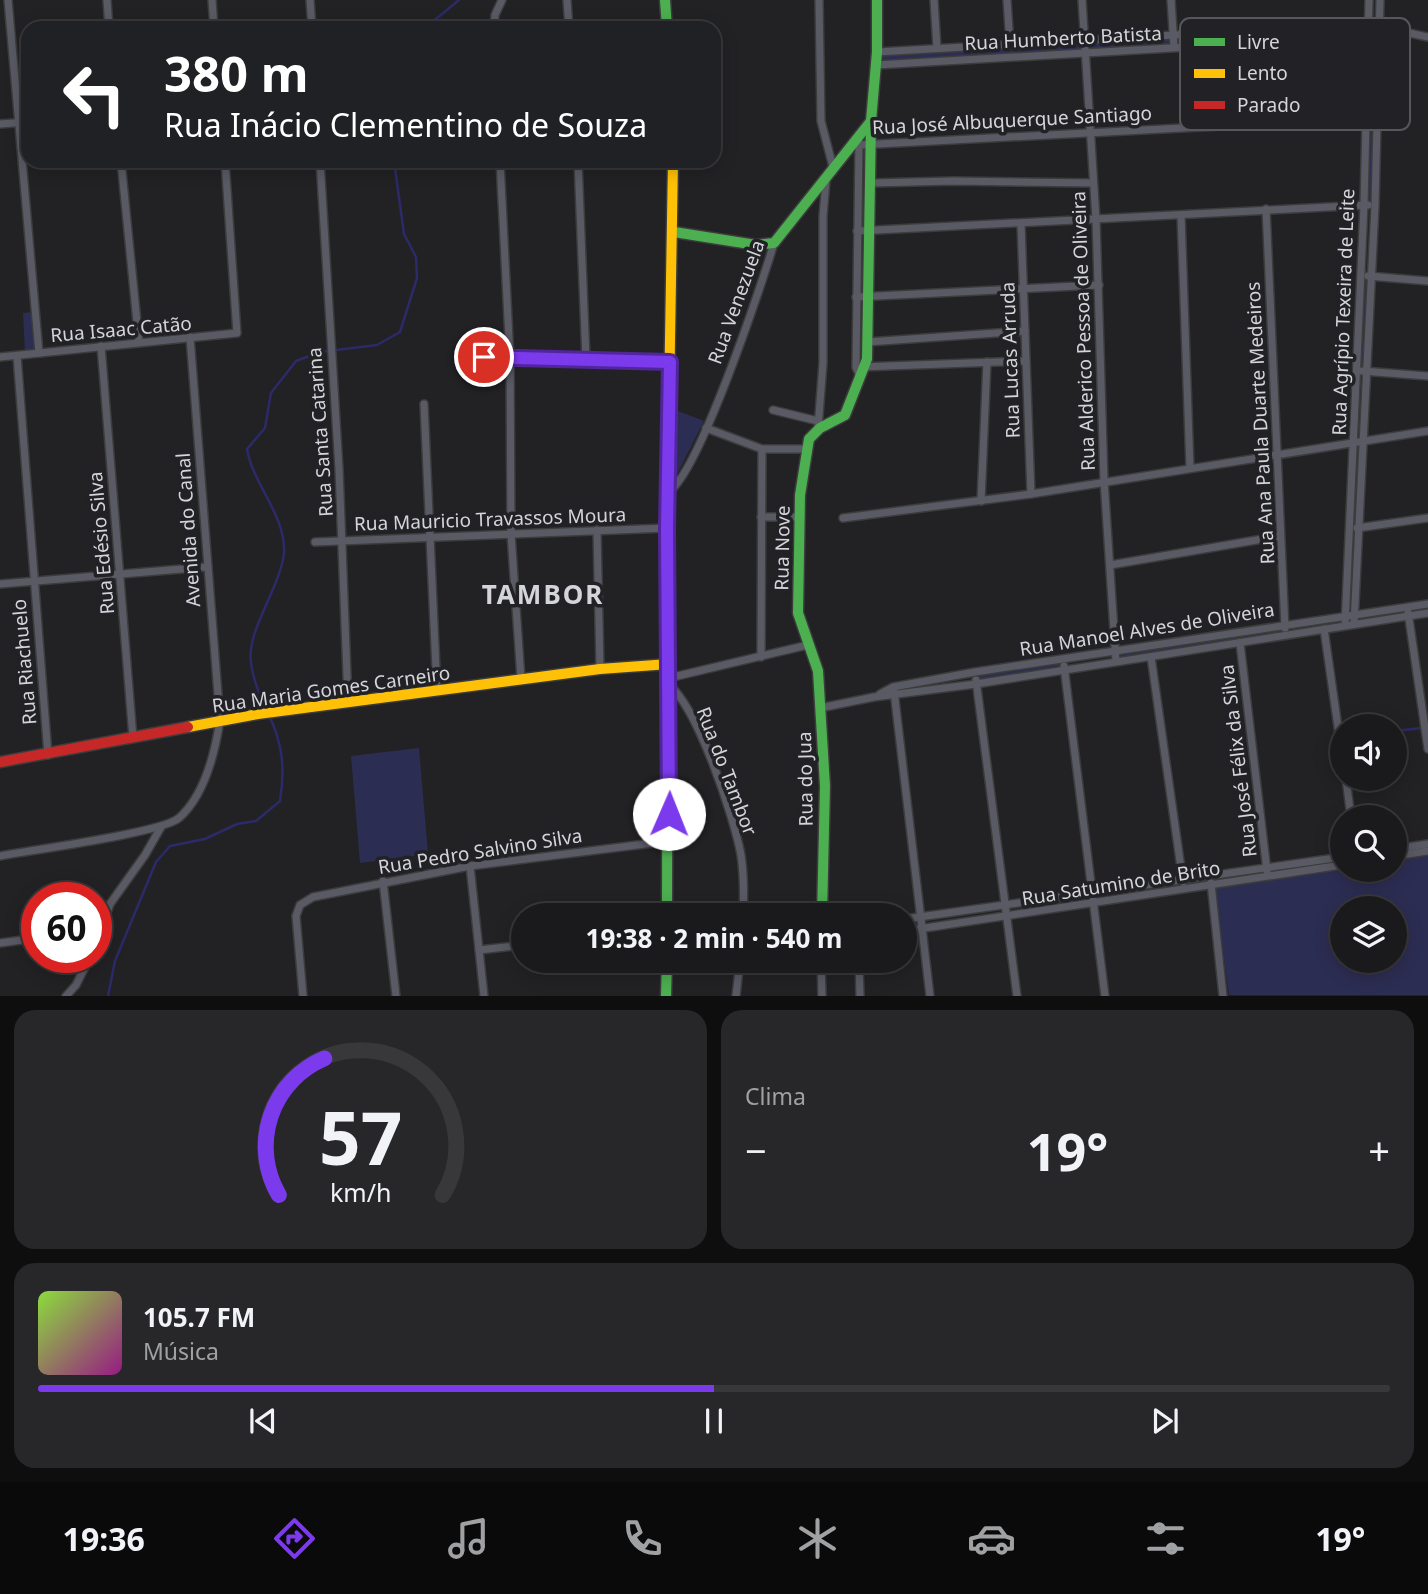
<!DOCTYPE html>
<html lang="pt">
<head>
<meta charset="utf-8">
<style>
	body { margin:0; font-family:"Noto Sans",sans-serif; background:#272729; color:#f1f3f6; height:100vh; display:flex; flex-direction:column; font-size:26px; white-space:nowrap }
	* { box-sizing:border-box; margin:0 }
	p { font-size:23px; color:#9fa1a3 }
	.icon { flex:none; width:38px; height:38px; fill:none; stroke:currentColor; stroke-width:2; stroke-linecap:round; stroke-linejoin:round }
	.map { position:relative; height:996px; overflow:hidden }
	.sheet { display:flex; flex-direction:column; gap:14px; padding:14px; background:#0e0e0f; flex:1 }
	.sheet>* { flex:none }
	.banner { position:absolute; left:21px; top:21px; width:700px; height:147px; border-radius:21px; box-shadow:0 4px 18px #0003,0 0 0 2px #38383b; background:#202124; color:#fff; overflow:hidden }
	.fabs { position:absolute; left:1330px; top:714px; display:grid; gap:14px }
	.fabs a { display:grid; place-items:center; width:77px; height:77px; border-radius:50%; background:#1a1a1c; box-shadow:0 4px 18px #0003,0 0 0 2px #38383b; font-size:35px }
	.speed { position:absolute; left:21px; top:882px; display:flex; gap:14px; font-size:35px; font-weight:700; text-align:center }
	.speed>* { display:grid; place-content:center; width:91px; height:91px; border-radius:50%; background:#1a1a1c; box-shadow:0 4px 18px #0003,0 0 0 2px #38383b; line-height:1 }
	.speed .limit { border:10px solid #d22; background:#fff; color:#111 }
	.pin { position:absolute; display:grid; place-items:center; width:60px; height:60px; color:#fff; margin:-30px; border:4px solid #fff; border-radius:50%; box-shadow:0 2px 7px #0007 }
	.me { position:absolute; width:77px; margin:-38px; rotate:1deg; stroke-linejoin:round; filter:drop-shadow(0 0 5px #0008) }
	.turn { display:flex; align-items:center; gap:24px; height:147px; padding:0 28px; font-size:32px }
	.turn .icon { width:91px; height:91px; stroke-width:2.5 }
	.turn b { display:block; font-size:49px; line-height:60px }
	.big { font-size:52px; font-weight:700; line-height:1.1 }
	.sheet .widget { flex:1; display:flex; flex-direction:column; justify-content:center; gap:10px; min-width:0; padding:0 24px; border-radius:21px; background:#272729 }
	.sheet .dial { align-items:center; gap:0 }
	.dial svg { height:182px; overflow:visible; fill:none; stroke:#38383b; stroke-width:7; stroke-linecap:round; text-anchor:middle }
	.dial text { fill:#f1f3f6; stroke:none }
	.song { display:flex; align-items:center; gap:21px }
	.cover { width:84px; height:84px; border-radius:10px; background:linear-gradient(135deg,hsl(90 70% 55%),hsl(310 70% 35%)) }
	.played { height:7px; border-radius:4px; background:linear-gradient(90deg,#7c3aed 50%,#38383b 50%) }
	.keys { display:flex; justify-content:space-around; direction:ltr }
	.heat { display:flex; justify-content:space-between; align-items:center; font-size:38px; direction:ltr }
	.sheet .tiles { flex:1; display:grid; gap:14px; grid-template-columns:1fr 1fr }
	.widget:last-child { grid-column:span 2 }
	.trip { position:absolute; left:511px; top:903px; width:406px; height:70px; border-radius:35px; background:#1a1a1c; box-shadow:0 4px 18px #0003,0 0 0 2px #38383b; font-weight:700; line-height:70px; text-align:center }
	.dock { display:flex; height:112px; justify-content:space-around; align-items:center; background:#0a0a0b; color:#9fa1a3 }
	.dock .icon { width:49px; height:49px }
	.dock .current { color:#7c3aed }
	.dock b { font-size:32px; color:#f1f3f6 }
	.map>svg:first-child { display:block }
</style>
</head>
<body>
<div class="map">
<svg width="1428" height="996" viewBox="0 0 1428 996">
	<rect width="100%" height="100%" fill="#222225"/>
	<!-- green -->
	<g fill="#2c2d52" fill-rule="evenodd">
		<polygon points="1364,27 1364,35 1176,45 1175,36"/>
		<polygon points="1171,36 1172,45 1088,49 1088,42"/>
		<polygon points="1082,42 1083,50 878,62 879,53"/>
		<polygon points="1374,119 1373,204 1366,204 1368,120"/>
		<polygon points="1362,278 1370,279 1365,370 1358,369"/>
		<polygon points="33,312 37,350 25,352 23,313"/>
		<polygon points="673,409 704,421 675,478"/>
		<polygon points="1362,441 1352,623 1347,624 1355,443"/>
		<polygon points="1283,626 1284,634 1118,659 1117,651"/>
		<polygon points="1060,660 1062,669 977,682 976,674"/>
		<polygon points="419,748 428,854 360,863 351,756"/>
		<path d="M1428,850V995H1229L1214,885L1342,864V870H1395V856ZM1342,908H1395V961H1342Z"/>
	</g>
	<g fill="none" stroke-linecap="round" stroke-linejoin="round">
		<!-- stream -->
		<g stroke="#2c2a67" stroke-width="2.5">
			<polyline points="425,28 459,0"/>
			<path d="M266,709C240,653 250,643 273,589C278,577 283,566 284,553C286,515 253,485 247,449L265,428L271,393L296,361L320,352L377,345L400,332L417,278L416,257L404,234L394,161"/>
			<polyline points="1395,731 1421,728"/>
			<path d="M108,996L115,961L156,862L170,846L205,839L237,824L256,821L280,801C285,769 283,745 269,715"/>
		</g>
		<!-- street casing -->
		<g stroke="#3c3c3d" stroke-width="10">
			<g id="street">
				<polyline points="8,0 39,353"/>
				<polyline points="107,0 109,28"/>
				<polyline points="212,0 214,28"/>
				<polyline points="310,0 312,28"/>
				<polyline points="567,0 569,28"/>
				<polyline points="819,0 821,121 833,167"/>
				<polyline points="934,0 937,48"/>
				<polyline points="1007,0 1010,44"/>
				<polyline points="1082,0 1096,219 1104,480 1116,661"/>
				<polyline points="1171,0 1174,47"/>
				<polyline points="494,28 495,15 502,0"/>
				<polyline points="877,52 1368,24 1428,37"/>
				<polyline points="876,65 1378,36 1393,32"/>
				<polyline points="0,124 28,122"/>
				<polyline points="859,142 856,367 859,374"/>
				<polyline points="859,145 1369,118"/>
				<polyline points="121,161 139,342"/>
				<polyline points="320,161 339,469 348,701"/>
				<polyline points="500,161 510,359 511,534 521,679"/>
				<polyline points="578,161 586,359"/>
				<polyline points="870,183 954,181 1093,183"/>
				<polyline points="1266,209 1285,628"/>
				<polyline points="1181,215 1190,468"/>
				<polyline points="1021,224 1031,494"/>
				<polyline points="857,231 1368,205"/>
				<polyline points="1368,276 1428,281"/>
				<polyline points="856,297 1099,285"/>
				<polyline points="867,342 1025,331"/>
				<polyline points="101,346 133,738"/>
				<polyline points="17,356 48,755"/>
				<polyline points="0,357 237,333 225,161"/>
				<polyline points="483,357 670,362"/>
				<polyline points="860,367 1026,361"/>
				<polyline points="1362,371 1428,376"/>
				<polyline points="424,404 437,691"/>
				<polyline points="773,410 818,421"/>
				<polyline points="706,428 762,449 804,449"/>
				<polyline points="818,428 823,363 823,216 826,181"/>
				<path d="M668,492C698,476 762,284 774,243"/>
				<polyline points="981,501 987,362"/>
				<polyline points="761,517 800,517"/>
				<polyline points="843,518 1031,494 1428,431"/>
				<polyline points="1357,528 1428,518"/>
				<polyline points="597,530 600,669"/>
				<polyline points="315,542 667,528"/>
				<polyline points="1110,565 1280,536"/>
				<polyline points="0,584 206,567"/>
				<polyline points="1408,612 1428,749"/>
				<polyline points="1354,624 1375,206 1380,0"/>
				<polyline points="1345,625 1364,205 1369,0"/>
				<polyline points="1324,629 1342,755"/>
				<polyline points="1240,643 1267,871"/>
				<polyline points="761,657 762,449"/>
				<polyline points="1151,657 1183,882"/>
				<polyline points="1064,666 1105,996"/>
				<polyline points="669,678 808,645"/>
				<polyline points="976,680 1017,996"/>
				<path d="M669,685C698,708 734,817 741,855C744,875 744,895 743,915"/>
				<polyline points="894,691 930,996"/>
				<polyline points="880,694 893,687 975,672 1428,604"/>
				<polyline points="820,708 874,697 976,684 1428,613"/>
				<polyline points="1346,779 1351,817"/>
				<polyline points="1395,849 1428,844"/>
				<path d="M0,856C31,850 161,833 179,818C205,795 215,753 220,720L190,337"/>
				<polyline points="1395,856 1428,851"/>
				<polyline points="470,866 484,996"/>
				<polyline points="383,881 396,996"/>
				<polyline points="1211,883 1223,996"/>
				<polyline points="905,919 1342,857"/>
				<polyline points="905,931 1342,865"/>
				<polyline points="0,943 37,938"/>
				<polyline points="96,944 110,904 145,855 161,827"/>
				<polyline points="479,950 523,945"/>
				<polyline points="821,961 822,996"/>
				<polyline points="859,961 860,996"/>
				<polyline points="66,996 76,985 90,957"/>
				<polyline points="303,996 296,916 300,905 313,897 470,866 669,841"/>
				<polyline points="736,996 740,961"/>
			</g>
		</g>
		<!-- fast casing -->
		<g stroke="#3c3c3d" stroke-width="13">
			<g id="fast">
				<polyline points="665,0 667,28"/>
				<polyline points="674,232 756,245 774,243 871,121 877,52 877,0"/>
				<polyline points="667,915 668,458"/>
				<polyline points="822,915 825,786 818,671 798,613 800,495 809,439 820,428 845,415 867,359 871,121"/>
				<polyline points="666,996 667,961"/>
			</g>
		</g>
		<!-- slow casing -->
		<g stroke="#3c3c3d" stroke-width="13">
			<g id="slow">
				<polyline points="668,458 673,161"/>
				<polyline points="188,727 258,714 600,669 669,664"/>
			</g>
		</g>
		<!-- jam casing -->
		<g stroke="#3c3c3d" stroke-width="13">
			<polyline id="jam" points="0,762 188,727"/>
		</g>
		<!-- street -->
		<use href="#street" stroke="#595a64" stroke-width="7"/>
		<!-- fast -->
		<use href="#fast" stroke="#4caf50" stroke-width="10"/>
		<!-- slow -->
		<use href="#slow" stroke="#ffc107" stroke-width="10"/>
		<!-- jam -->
		<use href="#jam" stroke="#c62828" stroke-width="10"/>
	</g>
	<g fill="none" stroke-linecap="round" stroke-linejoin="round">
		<!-- route casing -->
		<g stroke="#51269a" stroke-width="18">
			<polyline id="route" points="484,357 670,362 667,528 669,814"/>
		</g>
		<!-- route -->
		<use href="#route" stroke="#7c3aed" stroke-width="12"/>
	</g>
	<g text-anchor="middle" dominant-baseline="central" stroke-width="7" stroke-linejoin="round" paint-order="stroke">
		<!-- street labels -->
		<g font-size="19" fill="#d4d5d8" stroke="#212126">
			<text transform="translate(1063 38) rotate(-3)">Rua Humberto Batista</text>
			<text transform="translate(1012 120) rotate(-3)">Rua José Albuquerque Santiago</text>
			<text transform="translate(736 302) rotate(-70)">Rua Venezuela</text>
			<text transform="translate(1343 312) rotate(-88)">Rua Agrípio Texeira de Leite</text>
			<text transform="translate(121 329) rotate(-5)">Rua Isaac Catão</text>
			<text transform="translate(1083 331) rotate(-92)">Rua Alderico Pessoa de Oliveira</text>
			<text transform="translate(1010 360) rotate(-92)">Rua Lucas Arruda</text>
			<text transform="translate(1260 423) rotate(-93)">Rua Ana Paula Duarte Medeiros</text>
			<text transform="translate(320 432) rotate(-94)">Rua Santa Catarina</text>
			<text transform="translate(490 519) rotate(-2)">Rua Mauricio Travassos Moura</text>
			<text transform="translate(188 530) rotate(-94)">Avenida do Canal</text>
			<text transform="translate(101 543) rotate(-95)">Rua Edésio Silva</text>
			<text transform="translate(782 548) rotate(-89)">Rua Nove</text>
			<text transform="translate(1147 629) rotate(-9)">Rua Manoel Alves de Oliveira</text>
			<text transform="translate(24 662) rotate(-95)">Rua Riachuelo</text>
			<text transform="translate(331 689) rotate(-8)">Rua Maria Gomes Carneiro</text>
			<text transform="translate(1238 761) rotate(-97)">Rua José Félix da Silva</text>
			<text transform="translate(727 771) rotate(69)">Rua do Tambor</text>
			<text transform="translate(805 779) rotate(-91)">Rua do Jua</text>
			<text transform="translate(480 851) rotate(-9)">Rua Pedro Salvino Silva</text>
			<text transform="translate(1121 883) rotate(-9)">Rua Satumino de Brito</text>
		</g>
		<!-- district labels -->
		<g font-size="26" font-weight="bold" letter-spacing="2" fill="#d4d5d8" stroke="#212126">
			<text x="543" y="594">TAMBOR</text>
		</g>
	</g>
	<!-- legend -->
	<rect x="1180" y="18" width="230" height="112" rx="10" fill="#212126" stroke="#57575b" stroke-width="2"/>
	<rect x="1194" y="38" width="31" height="8" fill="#4caf50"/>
	<rect x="1194" y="69" width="31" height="9" fill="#ffc107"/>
	<rect x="1194" y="101" width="31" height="8" fill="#c62828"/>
	<g font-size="19" fill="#d4d5d8">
		<text x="1237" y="49">Livre</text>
		<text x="1237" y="80">Lento</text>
		<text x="1237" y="112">Parado</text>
	</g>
</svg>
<div class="fabs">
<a><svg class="icon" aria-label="sound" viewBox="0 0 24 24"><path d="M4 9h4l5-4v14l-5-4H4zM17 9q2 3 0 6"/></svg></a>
<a><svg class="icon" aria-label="search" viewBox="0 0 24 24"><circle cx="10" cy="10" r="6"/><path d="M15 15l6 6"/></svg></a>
<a><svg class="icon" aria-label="layers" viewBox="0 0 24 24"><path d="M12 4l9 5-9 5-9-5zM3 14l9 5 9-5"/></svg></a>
</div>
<div class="speed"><div class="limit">60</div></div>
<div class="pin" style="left:484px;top:357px;background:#d93025"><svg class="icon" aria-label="arrive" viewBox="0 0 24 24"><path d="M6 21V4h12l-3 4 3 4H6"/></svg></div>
<svg class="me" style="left:669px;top:814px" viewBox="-20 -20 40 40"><circle r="19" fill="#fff"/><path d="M0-13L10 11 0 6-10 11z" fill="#7c3aed"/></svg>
<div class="trip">19:38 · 2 min · 540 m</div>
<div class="banner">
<div class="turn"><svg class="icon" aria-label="left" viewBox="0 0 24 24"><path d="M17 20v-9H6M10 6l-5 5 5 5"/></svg><div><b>380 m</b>Rua Inácio Clementino de Souza</div></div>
</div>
</div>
<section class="sheet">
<div class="tiles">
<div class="widget dial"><svg viewBox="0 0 100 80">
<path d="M14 69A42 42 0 1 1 86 69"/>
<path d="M14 69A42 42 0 0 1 34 9" stroke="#7c3aed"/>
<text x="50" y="56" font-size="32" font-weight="700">57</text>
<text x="50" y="72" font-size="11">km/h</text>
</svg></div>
<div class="widget"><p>Clima</p>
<div class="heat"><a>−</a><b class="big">19°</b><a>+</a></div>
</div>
<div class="widget">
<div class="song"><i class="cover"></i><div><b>105.7 FM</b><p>Música</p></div></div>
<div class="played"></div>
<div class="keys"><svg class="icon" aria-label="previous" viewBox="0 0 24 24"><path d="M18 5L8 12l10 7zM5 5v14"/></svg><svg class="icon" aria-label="pause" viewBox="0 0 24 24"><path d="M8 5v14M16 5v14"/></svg><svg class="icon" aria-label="next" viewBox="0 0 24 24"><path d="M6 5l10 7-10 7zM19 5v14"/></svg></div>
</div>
</div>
</section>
<nav class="dock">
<b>19:36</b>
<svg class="icon current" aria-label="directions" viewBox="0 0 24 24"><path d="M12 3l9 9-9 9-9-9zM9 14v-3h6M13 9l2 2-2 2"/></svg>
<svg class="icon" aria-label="music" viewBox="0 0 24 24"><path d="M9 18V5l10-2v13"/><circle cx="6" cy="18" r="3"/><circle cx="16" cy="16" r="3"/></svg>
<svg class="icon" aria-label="phone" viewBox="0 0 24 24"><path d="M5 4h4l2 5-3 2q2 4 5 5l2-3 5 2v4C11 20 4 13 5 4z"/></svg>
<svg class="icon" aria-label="climate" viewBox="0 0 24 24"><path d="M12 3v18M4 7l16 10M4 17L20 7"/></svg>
<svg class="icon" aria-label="car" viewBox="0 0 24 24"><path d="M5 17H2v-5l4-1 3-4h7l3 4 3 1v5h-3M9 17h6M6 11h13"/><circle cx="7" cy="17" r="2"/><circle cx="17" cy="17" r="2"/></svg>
<svg class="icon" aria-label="filters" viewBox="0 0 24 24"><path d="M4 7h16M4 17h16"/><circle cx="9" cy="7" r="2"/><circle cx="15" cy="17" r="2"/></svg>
<b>19°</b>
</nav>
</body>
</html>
